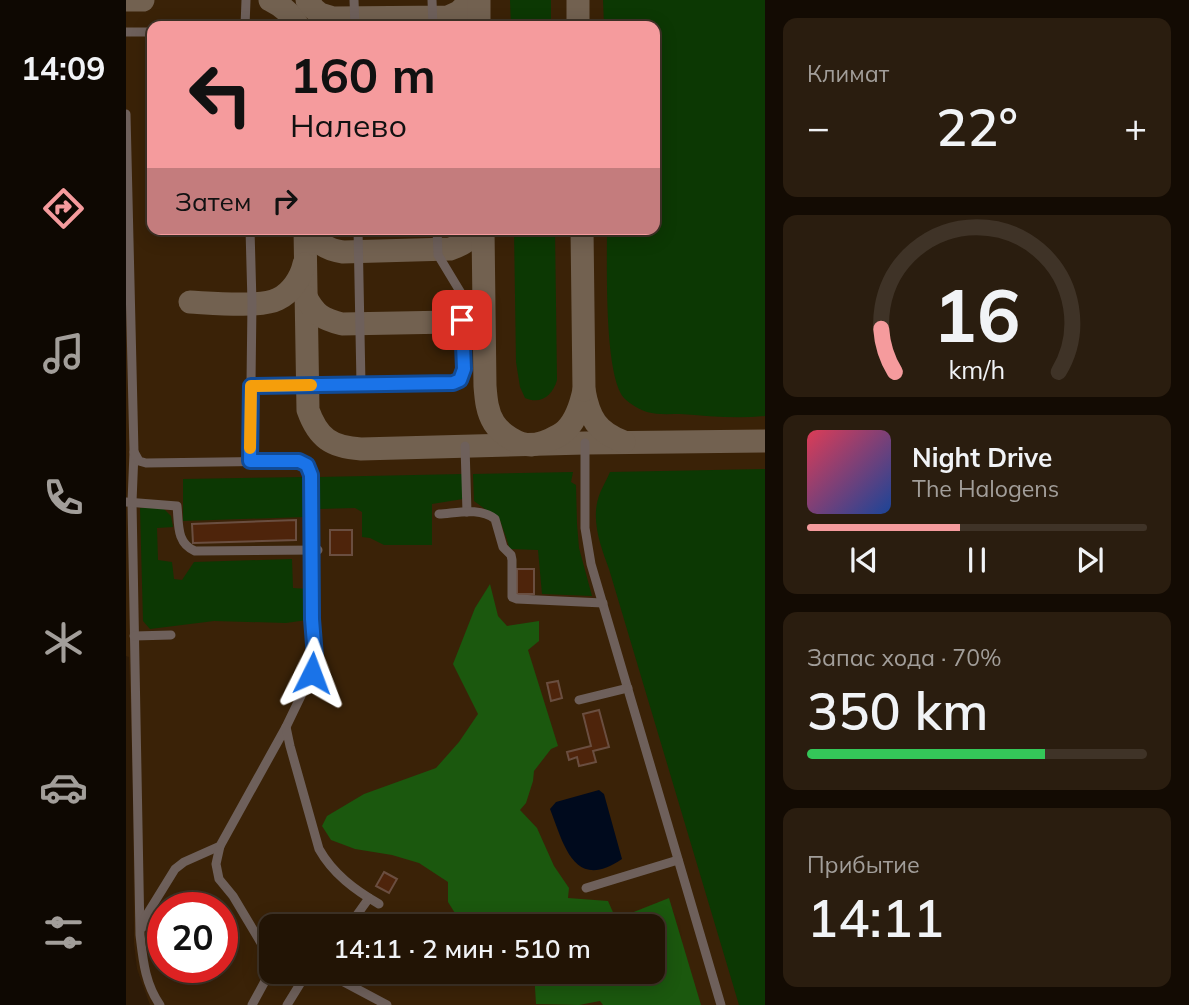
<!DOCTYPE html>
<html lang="ru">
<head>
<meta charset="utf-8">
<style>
	body { margin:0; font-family:Mulish,sans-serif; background:#2a1d0f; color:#f1f3f6; height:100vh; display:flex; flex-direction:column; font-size:26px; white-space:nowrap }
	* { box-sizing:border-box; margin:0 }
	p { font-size:23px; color:#a29e9a }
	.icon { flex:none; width:38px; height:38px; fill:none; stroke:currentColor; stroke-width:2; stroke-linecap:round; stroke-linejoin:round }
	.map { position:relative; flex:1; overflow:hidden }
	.drawer { display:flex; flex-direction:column; gap:18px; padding:18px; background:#130b03; width:424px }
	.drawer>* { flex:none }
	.banner { position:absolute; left:21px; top:21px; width:513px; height:214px; border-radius:14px; box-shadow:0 4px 18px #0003,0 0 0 2px #3f3327; background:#f59b9d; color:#111; overflow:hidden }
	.speed { position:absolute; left:21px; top:892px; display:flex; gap:14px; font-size:35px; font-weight:700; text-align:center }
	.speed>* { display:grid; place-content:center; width:91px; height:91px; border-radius:50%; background:#221405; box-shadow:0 4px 18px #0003,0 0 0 2px #3f3327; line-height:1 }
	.speed .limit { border:10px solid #d22; background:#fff; color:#111 }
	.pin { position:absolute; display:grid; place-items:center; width:60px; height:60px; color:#fff; margin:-30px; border-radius:14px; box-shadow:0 4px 10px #0006 }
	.me { position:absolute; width:77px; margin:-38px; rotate:3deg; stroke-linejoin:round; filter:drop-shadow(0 0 5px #0008) }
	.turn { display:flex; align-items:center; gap:24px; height:147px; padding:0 28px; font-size:32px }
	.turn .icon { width:91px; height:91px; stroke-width:2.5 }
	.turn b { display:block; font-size:49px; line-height:60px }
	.then { display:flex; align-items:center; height:66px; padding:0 28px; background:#0003; gap:14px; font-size:26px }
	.big { font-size:52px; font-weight:600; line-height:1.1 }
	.drawer .tile { flex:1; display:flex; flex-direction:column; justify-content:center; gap:10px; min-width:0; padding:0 24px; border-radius:14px; background:#2a1d0f }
	.drawer .dial { align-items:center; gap:0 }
	.dial svg { height:182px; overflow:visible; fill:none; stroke:#3f3327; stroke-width:7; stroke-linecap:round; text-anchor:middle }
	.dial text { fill:#f1f3f6; stroke:none }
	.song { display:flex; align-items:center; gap:21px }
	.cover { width:84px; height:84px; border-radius:10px; background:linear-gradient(135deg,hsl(350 70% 55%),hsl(220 70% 35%)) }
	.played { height:7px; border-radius:4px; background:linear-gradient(90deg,#f59b9d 45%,#3f3327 45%) }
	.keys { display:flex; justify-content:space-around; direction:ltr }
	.heat { display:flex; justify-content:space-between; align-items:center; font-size:38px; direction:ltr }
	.charge { height:10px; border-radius:5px; background:linear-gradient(90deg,#34c759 70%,#3f3327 0) }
	.trip { position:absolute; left:133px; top:914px; width:406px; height:70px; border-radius:14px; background:#221405; box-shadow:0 4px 18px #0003,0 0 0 2px #3f3327; font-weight:600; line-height:70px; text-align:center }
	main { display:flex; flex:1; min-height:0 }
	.menu { display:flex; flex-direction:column; width:126px; justify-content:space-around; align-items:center; background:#0e0802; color:#a29e9a }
	.menu .icon { width:49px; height:49px }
	.menu .current { color:#f59b9d }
	.menu b { font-size:32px; color:#f1f3f6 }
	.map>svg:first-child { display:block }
</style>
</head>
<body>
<main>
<nav class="menu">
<b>14:09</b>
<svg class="icon current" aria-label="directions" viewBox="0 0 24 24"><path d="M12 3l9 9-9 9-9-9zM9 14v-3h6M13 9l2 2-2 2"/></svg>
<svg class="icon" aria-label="music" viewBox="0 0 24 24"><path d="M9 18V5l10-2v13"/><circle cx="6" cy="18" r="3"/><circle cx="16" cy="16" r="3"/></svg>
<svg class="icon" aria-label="phone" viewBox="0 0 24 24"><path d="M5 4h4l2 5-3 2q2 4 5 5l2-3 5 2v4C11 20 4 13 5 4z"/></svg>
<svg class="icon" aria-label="climate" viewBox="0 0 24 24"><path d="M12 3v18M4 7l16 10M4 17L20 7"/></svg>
<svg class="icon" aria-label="car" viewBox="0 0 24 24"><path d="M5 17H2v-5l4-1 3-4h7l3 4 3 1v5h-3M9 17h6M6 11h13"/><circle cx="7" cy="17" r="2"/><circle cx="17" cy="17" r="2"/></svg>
<svg class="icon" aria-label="filters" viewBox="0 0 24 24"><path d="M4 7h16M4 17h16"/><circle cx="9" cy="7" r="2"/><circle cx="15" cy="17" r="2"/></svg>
</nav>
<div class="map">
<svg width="640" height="1005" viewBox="0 0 640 1005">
	<rect width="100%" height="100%" fill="#2e1b07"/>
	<!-- built -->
	<path fill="#3a2207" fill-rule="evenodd" d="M0,0H639V1005H24L11,969L8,943L7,793L3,657L0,656ZM26,26H528V229H26ZM37,908H96V968H37ZM145,926H527V971H145Z"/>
	<!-- green -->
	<g fill="#0c3803">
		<polygon points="384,0 425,0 425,26 385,26"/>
		<path d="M477,0H639V416C611,419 582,416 554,414C543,414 531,415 521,412C514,410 504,404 498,398C478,375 481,264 481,229H528V26H478Z"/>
		<path d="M388,229H429L431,380C427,395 415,405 399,398L394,387L390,362Z"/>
		<path d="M639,469L640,1005H613L483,569C474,545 464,518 474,493C477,486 481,479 484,472Z"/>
		<polygon points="447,472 445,482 450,485 451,524 453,548 466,596 416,594 412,550 384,549 374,520 348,501 347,474"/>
		<polygon points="337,474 337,499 306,504 306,545 258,545 244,538 236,537 236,512 229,508 192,509 192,477"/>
		<polygon points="179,477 179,517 57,521 57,479"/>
		<polygon points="36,507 45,516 47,527 31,528 32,560 46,562 48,579 56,580 68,562 166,559 167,588 181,589 181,620 160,623 88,621 24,629 17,621 14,508"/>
	</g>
	<!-- forest -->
	<polygon fill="#1b580e" points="364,584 372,616 381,626 413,621 413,641 402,650 432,746 425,749 408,771 407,781 400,803 394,810 411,828 428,866 443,888 442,898 482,901 490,919 543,898 575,1005 477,1005 474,1001 453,1005 410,1004 408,971 527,971 527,926 337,926 322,902 322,882 293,863 266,855 229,849 205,840 196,826 201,816 238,794 310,768 333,742 352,714 327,664 349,608"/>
	<!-- water -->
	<path fill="#000a1d" d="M473,790L478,794L496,859C448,892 438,845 424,809L430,802Z"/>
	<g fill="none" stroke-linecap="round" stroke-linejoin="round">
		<!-- taxiway -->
		<g stroke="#726150" stroke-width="23">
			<polyline points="0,0 17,0"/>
			<path d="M144,0C156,6 166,14 172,26"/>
			<polyline points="181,0 188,9 194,14 207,18 322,17 333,12 345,0"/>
			<polyline points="353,0 353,26"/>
			<polyline points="452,0 452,26"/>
			<path d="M179,229L182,410C192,438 205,447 235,449L459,443L640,441"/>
			<path d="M182,229C190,243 201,250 217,252L324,249C336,245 345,240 351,229"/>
			<path d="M357,229L359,386C360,399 361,412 368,423C375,434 392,445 405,445C415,444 433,437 440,430C451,419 455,404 458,390C463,418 471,432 498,442"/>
			<polyline points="456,229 458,390"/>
			<path d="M180,297C189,315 197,319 216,324L326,322C339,319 346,313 353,301"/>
			<path d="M64,302C85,303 135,308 152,299C165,293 175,278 178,264"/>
		</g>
	</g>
	<!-- building -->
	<g fill="#4e240b" stroke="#6a4e40" stroke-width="2">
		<polygon points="170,520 170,540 67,543 66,524"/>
		<rect x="204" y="530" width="22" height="25"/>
		<rect x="391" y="569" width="17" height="25"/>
		<polygon points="432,681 436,698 425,701 421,683"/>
		<polygon points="473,710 483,747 467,751 470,762 453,766 451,757 443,760 441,752 465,746 457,714"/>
		<polygon points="258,872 271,879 263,893 250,886"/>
		<polygon points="278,971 293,971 287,981 276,975"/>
	</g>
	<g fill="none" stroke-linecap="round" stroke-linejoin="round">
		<!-- minor -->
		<g stroke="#6e605b" stroke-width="9">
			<polyline points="228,0 229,26"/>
			<polyline points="306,0 307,26"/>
			<polyline points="119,26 120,0"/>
			<polyline points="0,32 26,32"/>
			<path d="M0,114L8,452L6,502L14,935C17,960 19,984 34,1005"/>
			<polyline points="124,229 126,303 124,461"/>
			<polyline points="232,229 235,384"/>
			<polyline points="125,386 327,383 334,380 338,368 335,293 312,255 311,229"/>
			<polyline points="459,443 459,528 465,564 595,1005"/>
			<polyline points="339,446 341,512"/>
			<polyline points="8,452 13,461 20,463 173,461 181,465 185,475 186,619 189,657 186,673 160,727 94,846 58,862 49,869 20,916 17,927"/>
			<path d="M0,502L51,506C53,524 50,543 69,551L192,550"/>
			<path d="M313,514C331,513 354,507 369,519L377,547L385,555L386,560V597L391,599L477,603"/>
			<polyline points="8,636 45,635"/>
			<polyline points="453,700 502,688"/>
			<path d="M160,727L164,746L193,849C207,874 229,890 253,904"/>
			<polyline points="94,846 90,864 93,879 107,896 138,948 145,956"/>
			<polyline points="460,888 552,860"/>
			<polyline points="223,926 243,898"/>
			<polyline points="192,971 201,973 261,1005"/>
			<polyline points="126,1005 145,970"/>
			<polyline points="161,1005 182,971"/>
		</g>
	</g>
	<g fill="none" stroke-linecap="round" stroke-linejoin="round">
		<!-- route casing -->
		<g stroke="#114b97" stroke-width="18">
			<polyline id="route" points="186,673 189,657 186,619 185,475 181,465 173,461 124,461 125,386 327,383 334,380 338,369 336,320"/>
		</g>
		<!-- route -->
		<use href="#route" stroke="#1a73e8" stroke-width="12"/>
		<!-- slow -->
		<polyline stroke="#f59e0b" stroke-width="12" points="124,448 125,386 185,385"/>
	</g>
</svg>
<div class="speed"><div class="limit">20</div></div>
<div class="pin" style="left:336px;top:320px;background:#d93025"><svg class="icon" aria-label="arrive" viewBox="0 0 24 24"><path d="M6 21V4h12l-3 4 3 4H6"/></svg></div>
<svg class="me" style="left:186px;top:673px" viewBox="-20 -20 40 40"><path d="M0-17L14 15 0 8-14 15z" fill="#1a73e8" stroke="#fff" stroke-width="4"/></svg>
<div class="trip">14:11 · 2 мин · 510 m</div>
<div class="banner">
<div class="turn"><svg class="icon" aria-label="left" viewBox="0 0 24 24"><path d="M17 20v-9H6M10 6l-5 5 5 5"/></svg><div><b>160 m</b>Налево</div></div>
<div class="then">Затем<svg class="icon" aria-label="right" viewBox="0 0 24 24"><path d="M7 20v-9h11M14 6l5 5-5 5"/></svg></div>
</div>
</div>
<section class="drawer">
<div class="tile"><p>Климат</p>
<div class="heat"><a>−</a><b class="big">22°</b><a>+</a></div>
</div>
<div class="tile dial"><svg viewBox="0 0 100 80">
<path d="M14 69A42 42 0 1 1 86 69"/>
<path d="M14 69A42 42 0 0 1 8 50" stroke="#f59b9d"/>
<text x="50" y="56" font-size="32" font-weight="700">16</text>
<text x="50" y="72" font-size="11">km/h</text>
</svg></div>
<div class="tile">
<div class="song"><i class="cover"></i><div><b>Night Drive</b><p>The Halogens</p></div></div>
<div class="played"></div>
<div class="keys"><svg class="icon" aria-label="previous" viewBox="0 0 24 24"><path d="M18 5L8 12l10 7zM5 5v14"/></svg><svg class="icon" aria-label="pause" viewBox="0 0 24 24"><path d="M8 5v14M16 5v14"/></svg><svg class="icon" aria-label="next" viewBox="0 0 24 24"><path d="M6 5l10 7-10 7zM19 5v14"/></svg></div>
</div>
<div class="tile"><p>Запас хода · 70%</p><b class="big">350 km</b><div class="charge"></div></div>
<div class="tile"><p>Прибытие</p><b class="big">14:11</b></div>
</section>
</main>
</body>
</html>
